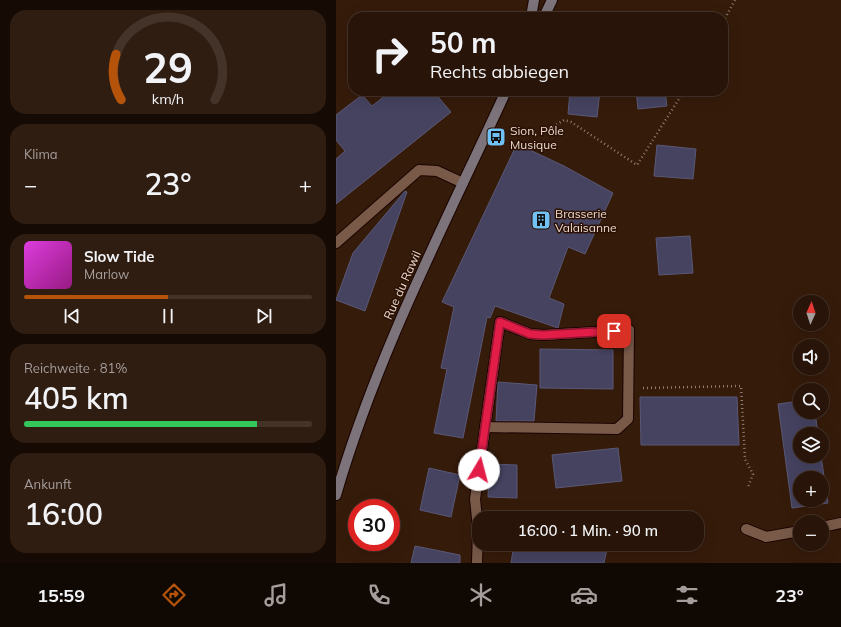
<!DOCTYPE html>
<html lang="de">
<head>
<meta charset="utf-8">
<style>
	body { margin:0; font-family:Mulish,sans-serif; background:#301d12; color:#f1f3f6; height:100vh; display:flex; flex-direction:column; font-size:15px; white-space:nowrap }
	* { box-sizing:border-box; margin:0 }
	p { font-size:13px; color:#a59e9c }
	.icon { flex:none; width:22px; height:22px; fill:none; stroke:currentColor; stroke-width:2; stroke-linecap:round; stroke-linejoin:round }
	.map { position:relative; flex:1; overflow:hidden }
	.side { display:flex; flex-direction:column; gap:10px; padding:10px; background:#160b04; width:336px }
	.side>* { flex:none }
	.top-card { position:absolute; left:12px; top:12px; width:380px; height:84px; border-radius:16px; box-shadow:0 4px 16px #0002,0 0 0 1px #443329; background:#281408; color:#f1f3f6; overflow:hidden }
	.needle { width:26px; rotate:3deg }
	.buttons { position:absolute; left:457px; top:295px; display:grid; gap:8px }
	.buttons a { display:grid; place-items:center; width:36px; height:36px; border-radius:50%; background:#281408; box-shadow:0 4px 16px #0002,0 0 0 1px #443329; font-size:20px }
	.speed { position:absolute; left:12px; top:499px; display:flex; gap:8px; font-size:20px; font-weight:700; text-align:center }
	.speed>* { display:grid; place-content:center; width:52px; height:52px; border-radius:50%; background:#281408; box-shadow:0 4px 16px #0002,0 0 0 1px #443329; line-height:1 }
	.speed .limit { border:6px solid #d22; background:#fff; color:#111 }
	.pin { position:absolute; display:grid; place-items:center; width:34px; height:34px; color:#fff; margin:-17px; border-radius:8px; box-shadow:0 2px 6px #0006 }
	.me { position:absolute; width:44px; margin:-22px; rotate:8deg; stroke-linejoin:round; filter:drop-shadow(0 0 3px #0008) }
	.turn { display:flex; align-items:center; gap:14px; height:84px; padding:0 16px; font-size:18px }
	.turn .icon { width:52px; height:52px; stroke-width:2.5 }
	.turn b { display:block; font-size:28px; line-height:34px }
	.big { font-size:30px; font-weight:600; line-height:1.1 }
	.side .tile { flex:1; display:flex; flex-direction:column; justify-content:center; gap:6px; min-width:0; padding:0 14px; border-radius:16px; background:#301d12 }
	.side .dial { align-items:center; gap:0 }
	.dial svg { height:104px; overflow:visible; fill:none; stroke:#443329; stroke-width:7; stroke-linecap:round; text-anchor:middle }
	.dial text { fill:#f1f3f6; stroke:none }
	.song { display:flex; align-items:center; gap:12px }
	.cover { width:48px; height:48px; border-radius:6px; background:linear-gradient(135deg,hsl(300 70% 55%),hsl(310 70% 35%)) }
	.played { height:4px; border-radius:2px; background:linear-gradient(90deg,#b45309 50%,#443329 50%) }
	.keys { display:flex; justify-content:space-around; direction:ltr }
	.heat { display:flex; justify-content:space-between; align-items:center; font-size:22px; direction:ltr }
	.charge { height:6px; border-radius:3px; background:linear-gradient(90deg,#34c759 81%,#443329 0) }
	.trip { position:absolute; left:136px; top:511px; width:232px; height:40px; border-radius:16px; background:#281408; box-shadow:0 4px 16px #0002,0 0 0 1px #443329; font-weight:600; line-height:40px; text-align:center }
	.tab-bar { display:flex; height:64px; justify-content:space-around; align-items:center; background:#100803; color:#a59e9c }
	.tab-bar .icon { width:28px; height:28px }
	.tab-bar .active { color:#b45309 }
	.tab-bar b { font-size:18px; color:#f1f3f6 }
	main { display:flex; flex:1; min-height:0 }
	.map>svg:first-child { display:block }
</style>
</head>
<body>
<main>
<section class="side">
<div class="tile dial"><svg viewBox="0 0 100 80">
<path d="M14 69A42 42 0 1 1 86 69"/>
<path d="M14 69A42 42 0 0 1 10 34" stroke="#b45309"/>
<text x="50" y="56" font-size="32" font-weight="700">29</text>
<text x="50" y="72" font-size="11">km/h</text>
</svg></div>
<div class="tile"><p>Klima</p>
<div class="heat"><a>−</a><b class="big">23°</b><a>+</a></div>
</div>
<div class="tile">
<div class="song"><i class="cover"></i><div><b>Slow Tide</b><p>Marlow</p></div></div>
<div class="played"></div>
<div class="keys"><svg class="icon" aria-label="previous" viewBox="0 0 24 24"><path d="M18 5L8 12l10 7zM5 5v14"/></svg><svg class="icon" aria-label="pause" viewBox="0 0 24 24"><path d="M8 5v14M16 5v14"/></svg><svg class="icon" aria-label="next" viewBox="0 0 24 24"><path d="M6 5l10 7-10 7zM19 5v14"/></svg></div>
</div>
<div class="tile"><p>Reichweite · 81%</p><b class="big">405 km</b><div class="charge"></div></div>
<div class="tile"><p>Ankunft</p><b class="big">16:00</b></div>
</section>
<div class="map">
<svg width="505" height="563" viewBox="0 0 505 563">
	<rect width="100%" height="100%" fill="#351b0a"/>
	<!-- building -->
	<g fill="#454360" stroke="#5a5877" fill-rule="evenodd">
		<polygon points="55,91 97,91 115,112 0,204 0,159 9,151 0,140 0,115 26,95 36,106"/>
		<polygon points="234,91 264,91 261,117 232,114"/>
		<polygon points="300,91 329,91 331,106 302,109"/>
		<polygon points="181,144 228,166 277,193 249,254 232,247 213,298 228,304 222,328 159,306 154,318 151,317 127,438 98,433 111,369 105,368 118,307 106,302"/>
		<polygon points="321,145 360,149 357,179 318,176"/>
		<polygon points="69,191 71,192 29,311 0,300 17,253"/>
		<polygon points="354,236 357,273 323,275 320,238"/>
		<polygon points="204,349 277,350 277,389 204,388"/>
		<polygon points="162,382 201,385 198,421 160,421"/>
		<polygon points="304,397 401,397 403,445 305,445"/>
		<path d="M464,401V412H479L482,434H464V456H485L492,503L456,508L442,404ZM464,478H486V500H464Z"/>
		<polygon points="282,448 286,481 220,488 216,455"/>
		<polygon points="153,464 181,465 181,498 152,497"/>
		<polygon points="93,468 124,475 115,517 84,510"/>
		<polygon points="178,544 272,544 268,563 175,563"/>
		<polygon points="79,546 124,555 124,563 75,563"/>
	</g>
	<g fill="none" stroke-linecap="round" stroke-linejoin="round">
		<!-- lane casing -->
		<g stroke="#1b0400" stroke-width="12">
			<polyline id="lane" points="164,322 194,334 207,335 293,330"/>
		</g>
		<!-- street casing -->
		<g stroke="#1b0400" stroke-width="12">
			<g id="street">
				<polyline points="0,243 83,170 101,171 127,183"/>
				<polyline points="149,427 281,429 292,419 293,330"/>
				<polyline points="486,527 505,523"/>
				<polyline points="410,529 430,537 464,531"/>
				<polyline points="141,563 142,528 139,499 164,322"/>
			</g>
		</g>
		<!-- secondary casing -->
		<g stroke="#1b0400" stroke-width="12">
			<g id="secondary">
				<polyline points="195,17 198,0"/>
				<polyline points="208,17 216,0"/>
				<path d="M0,495C41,354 109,224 170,91"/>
			</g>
		</g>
		<!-- path -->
		<g stroke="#927c6e" stroke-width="2.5" stroke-dasharray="1 3" stroke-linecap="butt">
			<polyline points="387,22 399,0"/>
			<polyline points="210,131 228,120 235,122 301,165 348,91"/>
			<polyline points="307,388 405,386 409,459 417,474 412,487"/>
		</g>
		<!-- lane -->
		<use href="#lane" stroke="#795a49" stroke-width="10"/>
		<!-- street -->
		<use href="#street" stroke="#795a49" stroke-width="10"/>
		<!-- secondary -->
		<use href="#secondary" stroke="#7c737b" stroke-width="10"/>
	</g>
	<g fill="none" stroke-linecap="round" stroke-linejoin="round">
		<!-- route casing -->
		<g stroke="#92132f" stroke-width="10">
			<polyline id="route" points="143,470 164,322 194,334 207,335 278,331"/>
		</g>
		<!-- route -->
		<use href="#route" stroke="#e11d48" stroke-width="7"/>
	</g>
	<!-- icons -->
	<defs>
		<g id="bus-square" transform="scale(1)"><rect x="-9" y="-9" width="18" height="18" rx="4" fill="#71c1f5" stroke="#2a1103"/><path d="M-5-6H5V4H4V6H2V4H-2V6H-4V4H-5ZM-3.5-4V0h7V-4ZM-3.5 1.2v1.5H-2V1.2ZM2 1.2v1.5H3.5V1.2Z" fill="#111"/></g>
		<g id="building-square" transform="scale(1)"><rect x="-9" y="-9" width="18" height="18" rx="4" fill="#71c1f5" stroke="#2a1103"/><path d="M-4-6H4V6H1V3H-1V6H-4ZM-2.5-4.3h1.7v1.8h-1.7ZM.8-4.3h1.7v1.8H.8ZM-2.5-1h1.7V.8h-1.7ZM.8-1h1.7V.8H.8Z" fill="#111"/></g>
	</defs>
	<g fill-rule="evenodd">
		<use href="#bus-square" x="160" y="137"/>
		<use href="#building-square" x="205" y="220"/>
	</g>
	<g text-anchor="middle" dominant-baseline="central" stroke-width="3" stroke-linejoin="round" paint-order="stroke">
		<!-- poi labels -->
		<g font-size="12" fill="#ebd9cf" stroke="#2a1103" text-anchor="start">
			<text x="174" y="130">Sion, Pôle<tspan x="174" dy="14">Musique</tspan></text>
			<text x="219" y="213">Brasserie<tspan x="219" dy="14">Valaisanne</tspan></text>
		</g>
		<!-- street labels -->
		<g font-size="12" fill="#ebd9cf" stroke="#2a1103">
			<text transform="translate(66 285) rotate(-66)">Rue du Rawil</text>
		</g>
	</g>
</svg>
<div class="buttons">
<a><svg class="needle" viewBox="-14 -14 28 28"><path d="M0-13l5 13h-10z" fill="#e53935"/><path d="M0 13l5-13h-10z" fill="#a59e9c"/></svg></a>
<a><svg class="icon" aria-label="sound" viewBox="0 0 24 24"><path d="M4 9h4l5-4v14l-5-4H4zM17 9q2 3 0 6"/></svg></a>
<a><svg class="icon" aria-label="search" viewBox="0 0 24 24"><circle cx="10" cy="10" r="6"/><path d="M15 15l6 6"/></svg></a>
<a><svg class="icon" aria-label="layers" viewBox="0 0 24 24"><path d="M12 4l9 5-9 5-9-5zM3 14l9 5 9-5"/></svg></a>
<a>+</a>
<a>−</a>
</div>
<div class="speed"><div class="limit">30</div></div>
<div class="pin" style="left:278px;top:331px;background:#d93025"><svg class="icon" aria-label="arrive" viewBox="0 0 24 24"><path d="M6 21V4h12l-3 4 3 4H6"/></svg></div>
<svg class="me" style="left:143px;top:470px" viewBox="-20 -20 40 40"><circle r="19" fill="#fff"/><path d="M0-13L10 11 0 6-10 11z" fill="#e11d48"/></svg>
<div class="trip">16:00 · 1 Min. · 90 m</div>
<div class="top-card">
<div class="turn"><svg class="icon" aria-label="right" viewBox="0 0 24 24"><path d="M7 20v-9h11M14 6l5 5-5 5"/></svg><div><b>50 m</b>Rechts abbiegen</div></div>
</div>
</div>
</main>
<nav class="tab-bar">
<b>15:59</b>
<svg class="icon active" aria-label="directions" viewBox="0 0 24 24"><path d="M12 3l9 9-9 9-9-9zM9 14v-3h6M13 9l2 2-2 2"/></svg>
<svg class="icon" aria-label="music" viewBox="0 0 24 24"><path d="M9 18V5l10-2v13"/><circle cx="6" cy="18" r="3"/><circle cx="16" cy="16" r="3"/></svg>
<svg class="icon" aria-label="phone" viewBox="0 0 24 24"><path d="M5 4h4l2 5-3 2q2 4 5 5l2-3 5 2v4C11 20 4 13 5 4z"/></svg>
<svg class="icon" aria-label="climate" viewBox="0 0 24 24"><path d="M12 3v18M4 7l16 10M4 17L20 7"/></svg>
<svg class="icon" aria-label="car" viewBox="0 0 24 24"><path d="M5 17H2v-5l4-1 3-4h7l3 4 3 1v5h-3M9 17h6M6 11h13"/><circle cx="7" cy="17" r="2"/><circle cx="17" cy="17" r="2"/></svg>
<svg class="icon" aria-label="filters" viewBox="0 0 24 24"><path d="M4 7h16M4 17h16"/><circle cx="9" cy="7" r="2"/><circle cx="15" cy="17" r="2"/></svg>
<b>23°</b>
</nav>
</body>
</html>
